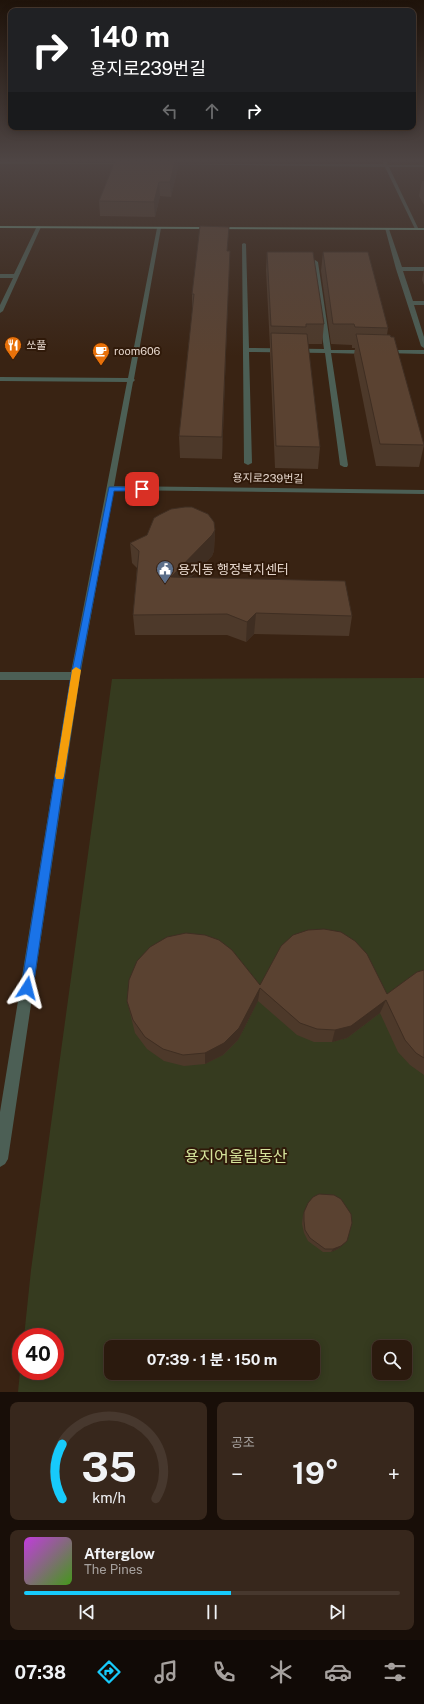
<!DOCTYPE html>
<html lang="ko">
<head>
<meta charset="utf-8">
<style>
	body { margin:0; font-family:"Public Sans","Noto Sans KR",sans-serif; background:#37271c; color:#f1f3f6; height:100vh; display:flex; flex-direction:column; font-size:15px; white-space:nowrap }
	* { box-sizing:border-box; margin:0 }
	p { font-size:13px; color:#a6a19e }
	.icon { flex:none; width:22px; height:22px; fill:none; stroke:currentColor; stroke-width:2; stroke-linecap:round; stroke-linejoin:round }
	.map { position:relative; height:1392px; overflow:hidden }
	.drawer { display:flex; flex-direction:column; gap:10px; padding:10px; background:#180e08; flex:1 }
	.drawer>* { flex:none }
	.hud { position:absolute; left:8px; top:8px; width:408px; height:122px; border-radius:8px; box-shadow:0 2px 10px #0003,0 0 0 1px #47382e; background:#202124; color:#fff; overflow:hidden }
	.controls { position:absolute; left:372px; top:1340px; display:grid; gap:8px }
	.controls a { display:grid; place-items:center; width:40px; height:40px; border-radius:8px; background:#2b1a0e; box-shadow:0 2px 10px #0003,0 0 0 1px #47382e; font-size:20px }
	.speed { position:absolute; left:12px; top:1328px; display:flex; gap:8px; font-size:20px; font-weight:700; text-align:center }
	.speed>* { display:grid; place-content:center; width:52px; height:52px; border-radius:50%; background:#2b1a0e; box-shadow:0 2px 10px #0003,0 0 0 1px #47382e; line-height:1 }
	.speed .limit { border:6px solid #d22; background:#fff; color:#111 }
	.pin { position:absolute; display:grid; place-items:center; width:34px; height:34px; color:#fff; margin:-17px; border-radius:8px; box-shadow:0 2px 6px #0006 }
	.me { position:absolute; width:44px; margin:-22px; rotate:9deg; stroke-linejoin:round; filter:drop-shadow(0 0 3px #0008) }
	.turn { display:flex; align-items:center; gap:14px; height:84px; padding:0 16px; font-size:18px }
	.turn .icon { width:52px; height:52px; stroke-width:2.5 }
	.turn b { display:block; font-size:28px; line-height:34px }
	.lanes { display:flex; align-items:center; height:38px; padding:0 16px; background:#0003; justify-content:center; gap:20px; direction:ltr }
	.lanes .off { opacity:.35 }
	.big { font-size:30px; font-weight:700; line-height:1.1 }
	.drawer .tile { flex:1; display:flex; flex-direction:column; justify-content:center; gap:6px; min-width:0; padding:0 14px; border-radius:8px; background:#37271c }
	.drawer .dial { align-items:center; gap:0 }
	.dial svg { height:104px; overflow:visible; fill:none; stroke:#47382e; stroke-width:7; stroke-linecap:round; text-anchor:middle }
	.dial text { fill:#f1f3f6; stroke:none }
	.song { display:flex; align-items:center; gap:12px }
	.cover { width:48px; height:48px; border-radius:6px; background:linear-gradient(135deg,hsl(290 70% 55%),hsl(100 70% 35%)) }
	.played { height:4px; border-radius:2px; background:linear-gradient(90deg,#17cafb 55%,#47382e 55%) }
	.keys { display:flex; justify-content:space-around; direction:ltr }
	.heat { display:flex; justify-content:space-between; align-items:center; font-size:22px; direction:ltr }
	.drawer .tiles { flex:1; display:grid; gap:10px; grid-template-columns:1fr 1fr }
	.tile:last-child { grid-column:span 2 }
	.trip { position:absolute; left:104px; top:1340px; width:216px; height:40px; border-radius:8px; background:#2b1a0e; box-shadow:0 2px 10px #0003,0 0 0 1px #47382e; font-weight:700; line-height:40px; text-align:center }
	.tabs { display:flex; height:64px; justify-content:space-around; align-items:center; background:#110a06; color:#a6a19e }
	.tabs .icon { width:28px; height:28px }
	.tabs .selected { color:#17cafb }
	.tabs b { font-size:18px; color:#f1f3f6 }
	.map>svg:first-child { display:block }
</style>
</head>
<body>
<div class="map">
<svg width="424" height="1392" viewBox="0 0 424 1392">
	<rect width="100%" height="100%" fill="#392313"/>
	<!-- green -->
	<path fill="#363b1f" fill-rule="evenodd" d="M424,678V1392H18L21,1361V1371H55V1337H24L31,1270L112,679ZM111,1347H313V1373H111ZM379,1347H405V1373H379Z"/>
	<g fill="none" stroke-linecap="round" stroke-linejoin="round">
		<!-- minor -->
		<g fill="#4c5f55" fill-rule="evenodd">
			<polygon points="382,161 386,161 388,165 424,165 424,167 389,167 419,230 415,229 385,167 162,164 384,164"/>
			<polygon points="0,162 128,163 130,164 0,164"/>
			<polygon points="37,226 41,227 3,311 0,313 0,305 13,278 0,278 0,274 14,274"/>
			<polygon points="159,227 161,228 134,379 135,380 133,382 114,486 424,490 424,494 114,490 80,676 8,1159 5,1164 0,1167 0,1112 70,680 0,680 0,672 71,672 127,382 0,381 0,377 128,378 157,228"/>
			<polygon points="385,228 389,229 402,267 424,267 424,271 403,271 413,301 424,301 424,305 414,305 424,337 424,348 421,346 396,269"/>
			<polygon points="244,243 246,244 249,348 324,349 312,262 315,260 318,262 331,350 368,350 371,352 368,354 331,353 348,465 347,467 344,467 340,465 325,353 249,352 252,463 248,465 244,463 242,244"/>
			<polygon points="386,350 424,350 424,354 384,353 383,352"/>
		</g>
		<!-- major -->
		<polygon fill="#6c9580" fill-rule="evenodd" points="0,226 424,228 424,230 0,228"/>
	</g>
	<!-- wall -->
	<g fill="#4d392a">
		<polygon points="115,161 179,161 178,162 178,167 171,197 160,196 155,217 100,216 99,201"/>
		<polygon points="422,181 424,181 424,205 419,196"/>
		<polygon points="228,251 229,270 222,459 180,458 179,436 192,313 192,294"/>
		<polygon points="267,252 324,324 322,344 308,344 320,447 318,469 275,468 270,354 270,347 266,270"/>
		<polygon points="323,252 388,328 387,335 424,445 419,467 376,466 354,355 355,348 352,348 352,345 331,344 321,271"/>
		<polygon points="424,268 424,285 422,280"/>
		<polygon points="215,530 214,551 212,556 191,577 352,616 349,636 254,634 246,642 227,635 135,635 133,615 137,568 132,563 130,543"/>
		<polygon points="424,970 424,1075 410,1065 398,1052 380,1013 347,1038 332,1042 314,1042 297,1035 258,1001 238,1040 223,1055 205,1064 184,1066 164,1061 147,1049 135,1033 127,1001 260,985 387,994"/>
		<polygon points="308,1203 347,1241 338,1249 331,1252 323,1252 308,1241 304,1233 302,1224 303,1215"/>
	</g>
	<!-- shaded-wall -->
	<g fill="#3f2e22">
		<polygon points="175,161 178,161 178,167 171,197 170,182"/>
		<polygon points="159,182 160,196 155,217 154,202"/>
		<polygon points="230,251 229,270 222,459 222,437"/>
		<polygon points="215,530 214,551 212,556 172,597 171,577"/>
		<polygon points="256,613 254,634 246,642 247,622"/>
		<polygon points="260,988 258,1001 238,1040 223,1055 205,1064 205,1053"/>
		<polygon points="386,1000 380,1013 347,1038 332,1042 335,1030"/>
		<polygon points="347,1241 338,1249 331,1252 333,1249"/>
	</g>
	<!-- building -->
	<g fill="#5a4231" stroke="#3f2e22">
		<polygon points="115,161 175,161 170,182 159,182 154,202 99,201"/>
		<polygon points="200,226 229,227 227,251 230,251 222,437 179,436 194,294 192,294"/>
		<polygon points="267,252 313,252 324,324 306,324 306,327 271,326"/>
		<polygon points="323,252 368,252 388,328 355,327 354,324 333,324"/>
		<polygon points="271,333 307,334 320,447 276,446"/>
		<polygon points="356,334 390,335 391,337 394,337 424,445 380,444"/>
		<polygon points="185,507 192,507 208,514 214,522 215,530 212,535 171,577 345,581 352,616 256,613 247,622 227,614 133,615 139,551 130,543 147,535 154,518 159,515 171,509"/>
		<polygon points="324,929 341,932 355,941 367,954 387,994 417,972 424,970 424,1058 416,1053 405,1040 386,1000 351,1026 335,1030 317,1029 300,1023 260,988 239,1028 224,1043 205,1053 183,1055 163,1049 145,1037 133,1020 127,1001 129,980 137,961 150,947 167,937 186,933 205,935 219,940 232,950 260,985 281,946 293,935 308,930"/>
		<polygon points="319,1194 334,1195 341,1199 351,1214 352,1223 347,1241 341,1246 333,1249 325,1249 310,1238 305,1230 304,1221 304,1212 308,1203 313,1197"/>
	</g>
	<!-- sky -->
	<linearGradient id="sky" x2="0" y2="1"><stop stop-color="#1f130a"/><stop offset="0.45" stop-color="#4e4544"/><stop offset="1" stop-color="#4e4544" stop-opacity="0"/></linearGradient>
	<rect width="424" height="356" fill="url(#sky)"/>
	<!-- route -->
	<polygon fill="#1a73e8" stroke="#114b97" points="109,487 142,487 146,489 142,491 114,491 79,676 33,988 31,992 27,994 22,992 21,988 71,676"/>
	<!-- slow -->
	<polygon fill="#f59e0b" points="76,667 81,670 64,776 63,779 56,779 55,776 72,670"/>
	<!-- icons -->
	<defs>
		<g id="restaurant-pin" transform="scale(0.9)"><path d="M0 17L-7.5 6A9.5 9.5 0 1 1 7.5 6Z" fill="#e8710a" stroke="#2f1909"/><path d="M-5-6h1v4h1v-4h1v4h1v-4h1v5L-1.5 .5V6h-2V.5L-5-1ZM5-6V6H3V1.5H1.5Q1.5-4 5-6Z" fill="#fff"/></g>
		<g id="cafe-pin" transform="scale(0.9)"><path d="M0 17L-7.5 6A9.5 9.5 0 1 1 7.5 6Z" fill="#e8710a" stroke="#2f1909"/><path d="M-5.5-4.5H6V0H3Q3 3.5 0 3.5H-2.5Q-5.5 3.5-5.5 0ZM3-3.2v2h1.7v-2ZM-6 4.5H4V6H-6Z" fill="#fff"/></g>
		<g id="civic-pin" transform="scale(0.9)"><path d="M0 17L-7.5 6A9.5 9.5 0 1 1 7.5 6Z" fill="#5c6f8a" stroke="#2f1909"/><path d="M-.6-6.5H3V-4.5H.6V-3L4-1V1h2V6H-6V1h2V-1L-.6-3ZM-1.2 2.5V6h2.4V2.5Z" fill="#fff"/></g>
	</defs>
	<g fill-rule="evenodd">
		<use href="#restaurant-pin" x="13" y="345"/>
		<use href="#cafe-pin" x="101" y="351"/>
		<use href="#civic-pin" x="165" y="569"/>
	</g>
	<g text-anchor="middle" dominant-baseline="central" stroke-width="4" stroke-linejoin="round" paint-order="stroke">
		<!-- far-poi labels -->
		<g font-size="11" fill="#e4d5cb" stroke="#2f1909" text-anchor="start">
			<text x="26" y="345">쏘풀</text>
			<text x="114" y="351">room606</text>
		</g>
		<!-- far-street labels -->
		<g font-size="11" fill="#e4d5cb" stroke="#2f1909">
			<text transform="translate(268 478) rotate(1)">용지로239번길</text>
		</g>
		<!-- poi labels -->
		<g font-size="13" fill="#e4d5cb" stroke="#2f1909" text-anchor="start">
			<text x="178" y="569">용지동 행정복지센터</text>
		</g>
		<!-- near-park labels -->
		<g font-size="16" fill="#d5e39b" stroke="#2f1909">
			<text x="236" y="1156">용지어울림동산</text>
		</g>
	</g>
</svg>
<div class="controls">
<a><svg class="icon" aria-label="search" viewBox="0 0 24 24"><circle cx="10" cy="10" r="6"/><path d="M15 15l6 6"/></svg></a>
</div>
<div class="speed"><div class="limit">40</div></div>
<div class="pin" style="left:142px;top:489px;background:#d93025"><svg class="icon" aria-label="arrive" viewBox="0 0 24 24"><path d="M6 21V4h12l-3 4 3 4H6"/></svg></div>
<svg class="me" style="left:27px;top:988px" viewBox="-20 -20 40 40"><path d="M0-17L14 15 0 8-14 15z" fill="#1a73e8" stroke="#fff" stroke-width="4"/></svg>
<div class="trip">07:39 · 1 분 · 150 m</div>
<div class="hud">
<div class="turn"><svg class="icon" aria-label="right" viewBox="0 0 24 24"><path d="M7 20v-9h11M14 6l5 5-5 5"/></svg><div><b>140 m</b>용지로239번길</div></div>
<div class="lanes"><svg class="icon off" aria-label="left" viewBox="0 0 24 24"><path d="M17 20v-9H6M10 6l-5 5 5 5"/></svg><svg class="icon off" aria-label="ahead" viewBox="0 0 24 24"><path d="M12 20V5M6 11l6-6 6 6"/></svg><svg class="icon" aria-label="right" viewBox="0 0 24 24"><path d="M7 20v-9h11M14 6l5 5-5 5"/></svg></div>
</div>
</div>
<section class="drawer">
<div class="tiles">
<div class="tile dial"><svg viewBox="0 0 100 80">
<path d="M14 69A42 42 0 1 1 86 69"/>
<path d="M14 69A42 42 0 0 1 14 27" stroke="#17cafb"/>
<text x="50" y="56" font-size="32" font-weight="700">35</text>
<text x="50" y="72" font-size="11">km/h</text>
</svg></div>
<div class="tile"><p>공조</p>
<div class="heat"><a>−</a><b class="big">19°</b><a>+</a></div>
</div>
<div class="tile">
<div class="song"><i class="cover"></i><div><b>Afterglow</b><p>The Pines</p></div></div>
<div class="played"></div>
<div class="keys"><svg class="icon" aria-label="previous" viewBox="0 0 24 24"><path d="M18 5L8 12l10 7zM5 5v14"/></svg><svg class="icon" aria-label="pause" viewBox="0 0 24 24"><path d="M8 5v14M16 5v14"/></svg><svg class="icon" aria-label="next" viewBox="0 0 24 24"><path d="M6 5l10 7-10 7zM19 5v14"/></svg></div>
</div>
</div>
</section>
<nav class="tabs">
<b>07:38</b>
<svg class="icon selected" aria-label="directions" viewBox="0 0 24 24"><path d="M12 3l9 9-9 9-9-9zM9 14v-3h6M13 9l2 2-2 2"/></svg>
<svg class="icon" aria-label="music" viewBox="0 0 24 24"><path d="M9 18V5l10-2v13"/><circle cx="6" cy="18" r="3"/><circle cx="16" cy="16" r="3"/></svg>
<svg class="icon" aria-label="phone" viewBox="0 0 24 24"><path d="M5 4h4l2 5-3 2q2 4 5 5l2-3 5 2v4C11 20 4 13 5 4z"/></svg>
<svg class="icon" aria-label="climate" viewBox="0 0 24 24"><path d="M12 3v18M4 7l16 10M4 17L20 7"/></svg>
<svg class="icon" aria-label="car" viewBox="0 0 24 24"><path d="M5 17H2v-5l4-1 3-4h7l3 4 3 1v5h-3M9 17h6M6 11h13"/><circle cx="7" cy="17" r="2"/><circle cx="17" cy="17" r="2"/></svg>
<svg class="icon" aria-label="filters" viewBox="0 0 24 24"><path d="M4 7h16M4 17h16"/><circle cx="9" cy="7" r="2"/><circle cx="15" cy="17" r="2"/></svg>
</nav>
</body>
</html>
